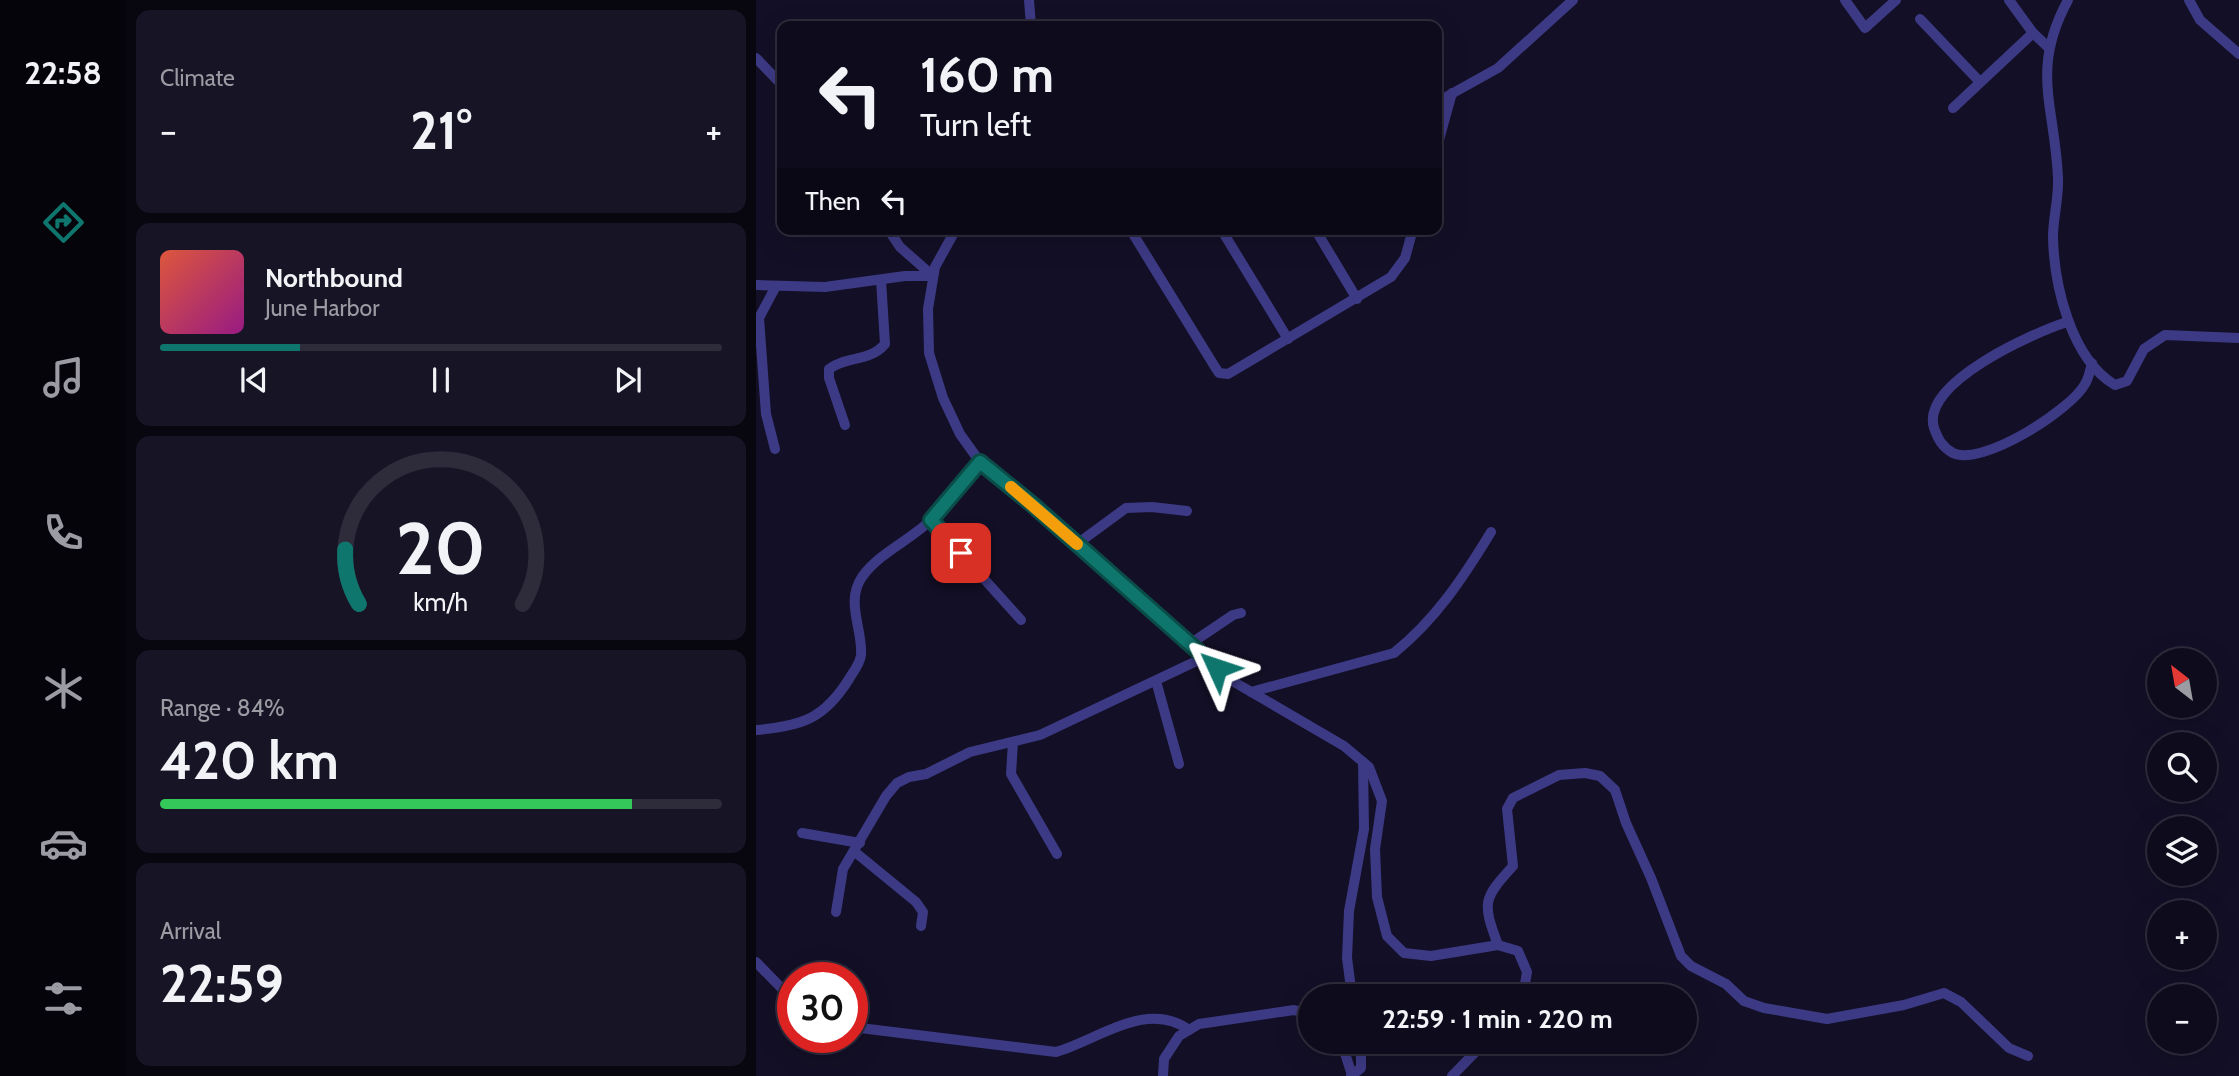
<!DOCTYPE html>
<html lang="en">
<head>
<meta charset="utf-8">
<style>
	body { margin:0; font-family:Cabin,sans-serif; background:#171425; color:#f1f3f6; height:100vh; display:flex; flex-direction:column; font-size:26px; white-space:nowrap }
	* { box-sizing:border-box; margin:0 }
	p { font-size:23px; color:#9b9ba3 }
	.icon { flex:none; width:38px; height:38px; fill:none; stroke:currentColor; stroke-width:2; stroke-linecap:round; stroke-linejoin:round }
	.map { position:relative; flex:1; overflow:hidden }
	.panel { display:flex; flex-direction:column; gap:10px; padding:10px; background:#08060f; width:630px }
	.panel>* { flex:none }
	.banner { position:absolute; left:21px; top:21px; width:665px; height:214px; border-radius:14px; box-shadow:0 7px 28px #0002,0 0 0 2px #2e2b3b; background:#0e0b1c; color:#f1f3f6; overflow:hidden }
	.needle { width:46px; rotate:329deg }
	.controls { position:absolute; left:1391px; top:648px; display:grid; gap:14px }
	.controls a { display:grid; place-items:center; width:70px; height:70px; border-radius:50%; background:#0e0b1c; box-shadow:0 7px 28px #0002,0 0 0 2px #2e2b3b; font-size:35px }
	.speed { position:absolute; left:21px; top:962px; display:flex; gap:14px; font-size:35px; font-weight:700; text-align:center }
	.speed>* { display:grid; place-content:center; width:91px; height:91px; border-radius:50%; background:#0e0b1c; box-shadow:0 7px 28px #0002,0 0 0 2px #2e2b3b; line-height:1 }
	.speed .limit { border:10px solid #d22; background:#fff; color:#111 }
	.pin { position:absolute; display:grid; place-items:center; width:60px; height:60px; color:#fff; margin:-30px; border-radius:14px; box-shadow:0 4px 10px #0006 }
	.me { position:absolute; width:77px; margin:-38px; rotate:312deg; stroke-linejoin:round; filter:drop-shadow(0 0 5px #0008) }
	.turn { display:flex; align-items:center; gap:24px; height:147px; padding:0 28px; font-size:32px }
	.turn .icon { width:91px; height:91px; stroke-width:2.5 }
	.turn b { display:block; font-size:49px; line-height:60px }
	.then { display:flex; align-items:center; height:66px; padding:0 28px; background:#0003; gap:14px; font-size:26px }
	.big { font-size:52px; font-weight:700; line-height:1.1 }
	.panel .widget { flex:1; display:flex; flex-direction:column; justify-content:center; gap:10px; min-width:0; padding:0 24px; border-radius:14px; background:#171425 }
	.panel .dial { align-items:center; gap:0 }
	.dial svg { height:182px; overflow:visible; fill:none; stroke:#2e2b3b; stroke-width:7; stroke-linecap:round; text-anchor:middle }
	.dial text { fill:#f1f3f6; stroke:none }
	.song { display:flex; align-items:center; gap:21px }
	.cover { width:84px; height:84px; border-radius:10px; background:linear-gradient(135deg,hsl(10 70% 55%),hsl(310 70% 35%)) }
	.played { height:7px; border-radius:4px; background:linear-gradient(90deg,#0f766e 25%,#2e2b3b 25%) }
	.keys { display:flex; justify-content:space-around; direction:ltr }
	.heat { display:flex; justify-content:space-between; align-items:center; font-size:38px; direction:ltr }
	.charge { height:10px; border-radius:5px; background:linear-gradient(90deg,#34c759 84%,#2e2b3b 0) }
	.trip { position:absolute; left:542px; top:984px; width:399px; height:70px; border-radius:35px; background:#0e0b1c; box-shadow:0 7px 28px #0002,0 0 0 2px #2e2b3b; font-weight:700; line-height:70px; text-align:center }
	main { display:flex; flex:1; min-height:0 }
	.tab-bar { display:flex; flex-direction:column; width:126px; justify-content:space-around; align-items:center; background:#06040b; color:#9b9ba3 }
	.tab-bar .icon { width:49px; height:49px }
	.tab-bar .selected { color:#0f766e }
	.tab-bar b { font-size:32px; color:#f1f3f6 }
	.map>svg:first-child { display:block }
</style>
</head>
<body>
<main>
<nav class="tab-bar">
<b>22:58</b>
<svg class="icon selected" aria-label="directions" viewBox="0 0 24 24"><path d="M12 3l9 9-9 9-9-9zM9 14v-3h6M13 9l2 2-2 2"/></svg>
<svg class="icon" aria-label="music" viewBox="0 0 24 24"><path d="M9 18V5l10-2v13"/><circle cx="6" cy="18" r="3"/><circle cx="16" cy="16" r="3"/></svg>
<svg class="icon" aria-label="phone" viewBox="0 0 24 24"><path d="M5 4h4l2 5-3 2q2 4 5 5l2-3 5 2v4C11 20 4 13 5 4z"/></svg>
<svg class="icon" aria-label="climate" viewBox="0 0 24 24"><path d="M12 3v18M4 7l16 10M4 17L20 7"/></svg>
<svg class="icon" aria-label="car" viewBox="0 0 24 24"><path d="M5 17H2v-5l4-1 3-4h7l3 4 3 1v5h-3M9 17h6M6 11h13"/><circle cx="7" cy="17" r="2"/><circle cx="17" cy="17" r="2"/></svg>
<svg class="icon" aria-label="filters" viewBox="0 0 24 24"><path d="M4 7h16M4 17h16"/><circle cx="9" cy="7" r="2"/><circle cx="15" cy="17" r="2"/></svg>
</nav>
<section class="panel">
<div class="widget"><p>Climate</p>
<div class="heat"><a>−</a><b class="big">21°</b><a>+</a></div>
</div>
<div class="widget">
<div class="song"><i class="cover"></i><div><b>Northbound</b><p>June Harbor</p></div></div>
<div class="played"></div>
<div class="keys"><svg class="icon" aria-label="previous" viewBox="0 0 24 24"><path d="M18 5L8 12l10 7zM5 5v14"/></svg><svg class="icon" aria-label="pause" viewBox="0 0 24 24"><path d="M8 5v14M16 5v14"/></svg><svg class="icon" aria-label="next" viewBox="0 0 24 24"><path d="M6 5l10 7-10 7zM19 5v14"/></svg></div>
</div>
<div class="widget dial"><svg viewBox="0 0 100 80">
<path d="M14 69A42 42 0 1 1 86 69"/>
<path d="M14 69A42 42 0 0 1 8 45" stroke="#0f766e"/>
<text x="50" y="56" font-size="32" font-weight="700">20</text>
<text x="50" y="72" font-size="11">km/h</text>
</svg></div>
<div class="widget"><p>Range · 84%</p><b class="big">420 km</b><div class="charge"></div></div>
<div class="widget"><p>Arrival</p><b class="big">22:59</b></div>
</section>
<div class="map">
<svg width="1483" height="1076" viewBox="0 0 1483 1076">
	<rect width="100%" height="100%" fill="#130f26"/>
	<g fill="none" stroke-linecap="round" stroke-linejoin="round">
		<!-- minor -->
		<g stroke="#3d3a85" stroke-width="10">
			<polyline points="273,0 275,26"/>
			<polyline points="1089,0 1109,28 1140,0"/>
			<polyline points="1253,0 1277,33 1292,47"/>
			<path d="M1312,0C1274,70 1299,106 1302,178C1303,198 1297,217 1297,237C1298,285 1315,359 1359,385L1371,381L1388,349L1409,335L1483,338"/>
			<polyline points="1433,0 1444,20 1483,54"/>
			<polyline points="1164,19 1224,82"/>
			<polyline points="0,58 26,85"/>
			<polyline points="681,102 742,68 817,0"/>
			<polyline points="1197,108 1277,33"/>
			<polyline points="681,147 696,93"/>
			<polyline points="132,229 144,247 177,276"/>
			<polyline points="200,229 179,267 172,309 173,353 187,398 204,434 224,462 277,505 473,679 588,746 613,767 626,801 619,849 621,897 631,936 648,953 675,956 742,945 762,951 771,972 767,996"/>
			<polyline points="374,229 459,367 463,373 472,374 635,277 649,258 657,229"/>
			<polyline points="465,229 532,339"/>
			<polyline points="559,229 601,299"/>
			<polyline points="0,285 69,287 149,276 177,276"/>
			<path d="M1311,322C1277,333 1164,383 1178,428C1182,439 1186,447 1197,453C1226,467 1315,410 1329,384C1333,378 1334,370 1336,363"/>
			<path d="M89,425L73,378V369C90,356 114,362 129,344L125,280"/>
			<polyline points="19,449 10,414 3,318 20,286"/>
			<polyline points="175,520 265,620"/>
			<polyline points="321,544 370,508 396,507 431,511"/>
			<polyline points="434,644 477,615 485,613"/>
			<polyline points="400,681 423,764"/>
			<path d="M495,692L638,653C680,619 707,578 735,532"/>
			<path d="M0,730C46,726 68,719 93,679C97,672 104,664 105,655C107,629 89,602 106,577C124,552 155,540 176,519C193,502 208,480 224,462"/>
			<polyline points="257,742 255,774 301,854"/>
			<polyline points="46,833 104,843"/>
			<polyline points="99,852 160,902 167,912 165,926"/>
			<polyline points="80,912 87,869 130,796 141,783 153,777 170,774 214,752 284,735 449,657"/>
			<path d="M742,945C726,902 727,899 757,866L751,809L757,798L803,775L829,773L844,776L859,790L870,823L895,878L925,956L935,966L970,984L988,1001L1008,1008L1071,1019L1148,1005L1188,993L1205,1002L1253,1048L1272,1056"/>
			<polyline points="0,962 37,1000"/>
			<polyline points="596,996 591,958 593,911 608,829 607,762"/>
			<path d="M96,1027L300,1052C342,1040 391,999 433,1030"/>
			<polyline points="585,1041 596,1075"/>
			<polyline points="407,1076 408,1059 423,1036 443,1024 538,1010 555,1015"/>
			<polyline points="595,1076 605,1068 605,1041"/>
			<polyline points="696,1076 730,1041"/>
		</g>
	</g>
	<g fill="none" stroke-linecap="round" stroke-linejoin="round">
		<!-- route casing -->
		<g stroke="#0a4d48" stroke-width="18">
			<polyline id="route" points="205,553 175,520 224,462 277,505 461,668"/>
		</g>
		<!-- route -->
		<use href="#route" stroke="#0f766e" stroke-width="12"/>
		<!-- slow -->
		<polyline stroke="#f59e0b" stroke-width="12" points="255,487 321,544"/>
	</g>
</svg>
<div class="controls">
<a><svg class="needle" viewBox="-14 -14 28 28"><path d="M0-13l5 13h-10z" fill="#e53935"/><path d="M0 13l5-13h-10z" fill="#9b9ba3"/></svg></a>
<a><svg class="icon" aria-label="search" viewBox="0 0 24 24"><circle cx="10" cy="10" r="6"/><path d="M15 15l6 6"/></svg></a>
<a><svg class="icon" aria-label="layers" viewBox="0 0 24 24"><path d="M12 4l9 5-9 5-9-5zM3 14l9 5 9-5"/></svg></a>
<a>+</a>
<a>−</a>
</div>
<div class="speed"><div class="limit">30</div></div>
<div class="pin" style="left:205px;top:553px;background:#d93025"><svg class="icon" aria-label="arrive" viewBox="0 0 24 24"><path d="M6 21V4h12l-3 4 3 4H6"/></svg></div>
<svg class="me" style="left:461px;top:668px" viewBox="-20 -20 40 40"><path d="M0-17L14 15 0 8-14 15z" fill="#0f766e" stroke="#fff" stroke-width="4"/></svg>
<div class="trip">22:59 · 1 min · 220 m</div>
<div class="banner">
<div class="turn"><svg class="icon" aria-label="left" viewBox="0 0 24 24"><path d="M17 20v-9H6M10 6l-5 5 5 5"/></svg><div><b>160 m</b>Turn left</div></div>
<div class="then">Then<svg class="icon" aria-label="left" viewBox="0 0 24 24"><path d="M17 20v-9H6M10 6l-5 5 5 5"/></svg></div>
</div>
</div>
</main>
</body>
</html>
